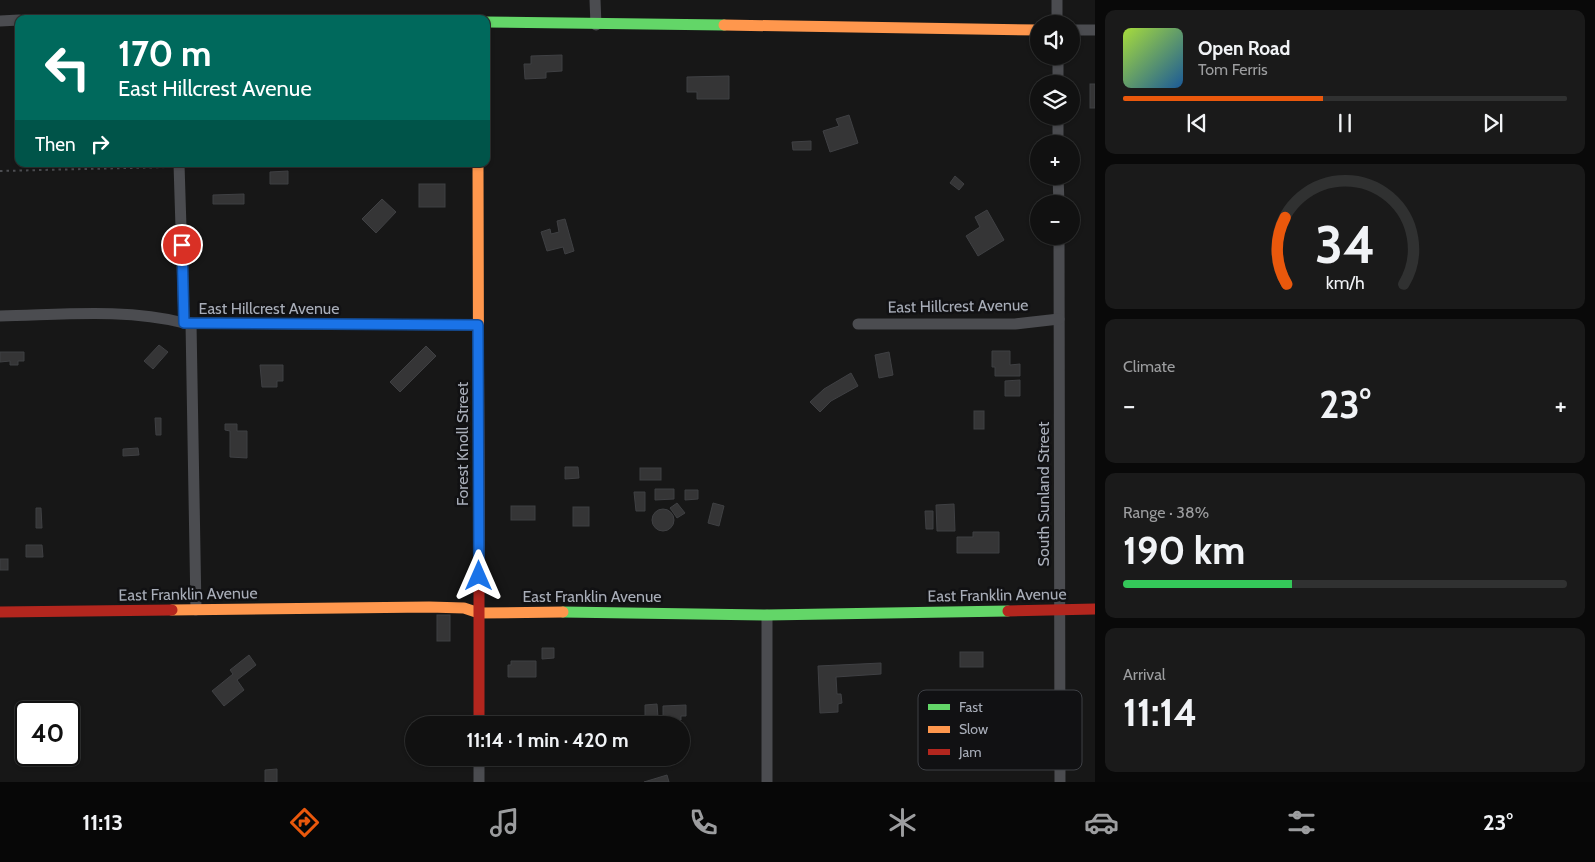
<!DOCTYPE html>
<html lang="en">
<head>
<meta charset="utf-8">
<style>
	body { margin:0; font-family:Cabin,sans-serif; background:#1a1a1a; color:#f1f3f6; height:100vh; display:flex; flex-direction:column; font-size:19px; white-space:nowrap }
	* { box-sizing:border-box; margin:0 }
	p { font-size:16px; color:#9c9d9f }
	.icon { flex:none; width:28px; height:28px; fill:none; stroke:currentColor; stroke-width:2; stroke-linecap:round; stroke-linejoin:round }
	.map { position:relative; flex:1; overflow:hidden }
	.drawer { display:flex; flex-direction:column; gap:10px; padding:10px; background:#090909; width:500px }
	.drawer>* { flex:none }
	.hud { position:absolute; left:15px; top:15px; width:475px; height:152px; border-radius:10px; box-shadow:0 1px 4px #0004,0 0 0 1px #303131; background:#00695c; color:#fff; overflow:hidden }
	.fabs { position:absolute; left:1030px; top:15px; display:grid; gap:10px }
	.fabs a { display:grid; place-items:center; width:50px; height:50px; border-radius:50%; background:#111; box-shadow:0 1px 4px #0004,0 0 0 1px #303131; font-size:25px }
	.speed { position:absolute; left:15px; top:701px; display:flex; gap:10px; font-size:25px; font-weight:700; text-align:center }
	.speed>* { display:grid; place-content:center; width:65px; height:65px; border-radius:50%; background:#111; box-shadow:0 1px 4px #0004,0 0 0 1px #303131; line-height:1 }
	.speed .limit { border:2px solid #111; border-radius:8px; background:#fff; color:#111 }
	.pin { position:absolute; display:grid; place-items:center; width:42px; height:42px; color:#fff; margin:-21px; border:2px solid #fff; border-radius:50%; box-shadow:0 1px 5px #0007 }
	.me { position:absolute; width:55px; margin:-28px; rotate:0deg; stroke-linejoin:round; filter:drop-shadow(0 0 4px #0008) }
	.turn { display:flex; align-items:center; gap:18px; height:105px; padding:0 20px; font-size:22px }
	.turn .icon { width:65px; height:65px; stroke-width:2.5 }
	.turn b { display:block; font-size:35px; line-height:42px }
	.then { display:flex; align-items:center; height:48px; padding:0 20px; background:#0003; gap:10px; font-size:19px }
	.big { font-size:38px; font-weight:700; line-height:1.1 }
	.drawer .tile { flex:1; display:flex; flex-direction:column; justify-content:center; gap:8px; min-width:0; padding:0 18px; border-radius:10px; background:#1a1a1a }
	.drawer .dial { align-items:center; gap:0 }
	.dial svg { height:130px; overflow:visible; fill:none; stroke:#303131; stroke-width:7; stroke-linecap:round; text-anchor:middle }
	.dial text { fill:#f1f3f6; stroke:none }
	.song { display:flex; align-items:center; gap:15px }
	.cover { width:60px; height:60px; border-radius:8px; background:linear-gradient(135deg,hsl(80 70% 55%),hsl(210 70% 35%)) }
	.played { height:5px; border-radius:2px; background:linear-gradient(90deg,#ea580c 45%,#303131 45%) }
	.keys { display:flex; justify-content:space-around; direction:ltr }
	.heat { display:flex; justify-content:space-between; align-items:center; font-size:28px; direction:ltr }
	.charge { height:8px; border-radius:4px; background:linear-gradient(90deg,#34c759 38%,#303131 0) }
	.trip { position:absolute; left:405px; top:716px; width:285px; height:50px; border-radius:25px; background:#111; box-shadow:0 1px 4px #0004,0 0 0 1px #303131; font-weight:700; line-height:50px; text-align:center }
	.menu { display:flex; height:80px; justify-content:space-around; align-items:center; background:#070707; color:#9c9d9f }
	.menu .icon { width:35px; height:35px }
	.menu .current { color:#ea580c }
	.menu b { font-size:22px; color:#f1f3f6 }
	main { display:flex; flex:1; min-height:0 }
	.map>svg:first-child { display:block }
</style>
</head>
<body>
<main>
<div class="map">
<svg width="1095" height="782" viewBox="0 0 1095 782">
	<rect width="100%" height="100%" fill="#171717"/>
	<!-- building -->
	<g fill="#353536" stroke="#3f4043">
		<polygon points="562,55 562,71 546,72 546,78 525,79 524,64 531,64 531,56"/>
		<polygon points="729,76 729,99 697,99 697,92 687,92 687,77"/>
		<rect x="1090" y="84" width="5" height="24"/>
		<polygon points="849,115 858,143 830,152 823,131 839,126 836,119"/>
		<polygon points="811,141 811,150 793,150 792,142"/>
		<polygon points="288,171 288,184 270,184 270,172"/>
		<polygon points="955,176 964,184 959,190 950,183"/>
		<rect x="419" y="184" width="26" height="23"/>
		<polygon points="244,194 244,204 213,204 213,195"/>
		<polygon points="382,199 396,212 376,233 362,219"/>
		<polygon points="987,210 1004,240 978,256 966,236 980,227 975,217"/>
		<polygon points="565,219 574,251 565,254 563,247 547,251 541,232 550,229 551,234 559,232 557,221"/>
		<polygon points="159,345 168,352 153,369 144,361"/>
		<polygon points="426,346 436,356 400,392 390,382"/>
		<polygon points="992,351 1010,351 1010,365 1020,364 1020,376 995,376 995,367 992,367"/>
		<polygon points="0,352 24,352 24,361 18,361 18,365 10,365 10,361 0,362"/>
		<polygon points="889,352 893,375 879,378 875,355"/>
		<polygon points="260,365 283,365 283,381 277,381 277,387 262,387"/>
		<polygon points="851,373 858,386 831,401 820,412 810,402 824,389"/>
		<polygon points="1020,380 1020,396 1005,396 1005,381"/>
		<rect x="974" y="411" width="10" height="18"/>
		<polygon points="155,418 161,418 161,435 156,435"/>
		<polygon points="225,424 237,424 237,431 247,431 247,458 230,457 230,431 225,430"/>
		<polygon points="138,448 139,455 123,456 123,449"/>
		<polygon points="565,467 578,467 579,478 565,479"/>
		<rect x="640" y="468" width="21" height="12"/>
		<polygon points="655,489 674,489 674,499 655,500"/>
		<polygon points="685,490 698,490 698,499 685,500"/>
		<polygon points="634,492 645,492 645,511 636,511"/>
		<polygon points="677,503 685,513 677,518 670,508"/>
		<polygon points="713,503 724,506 719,526 708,523"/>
		<polygon points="954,504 955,531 937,531 936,505"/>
		<rect x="511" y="506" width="24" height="14"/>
		<rect x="573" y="507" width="16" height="19"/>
		<polygon points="36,508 41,508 42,528 36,528"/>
		<circle cx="663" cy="520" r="11"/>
		<polygon points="925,511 933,511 933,529 926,529"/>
		<polygon points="973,532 999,532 999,553 957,553 957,537 973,537"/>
		<polygon points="26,545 42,545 43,557 26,557"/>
		<rect x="0" y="559" width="8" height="11"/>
		<rect x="437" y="615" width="13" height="26"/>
		<polygon points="542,648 554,648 554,658 542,659"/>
		<rect x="960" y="652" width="23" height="15"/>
		<polygon points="249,655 256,665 237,680 244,690 224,706 212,691 233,674 230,670"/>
		<polygon points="511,661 536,661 536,677 508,677 508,665 511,665"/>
		<polygon points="881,663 881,674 836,677 837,694 841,694 842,703 838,704 838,712 820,713 818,666"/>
		<polygon points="657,704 658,717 645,717 645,705"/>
		<polygon points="686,705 686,716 681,716 681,720 668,721 668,716 663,716 663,706"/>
		<polygon points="277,769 277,782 265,782 265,770"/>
		<polygon points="667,775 669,782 644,782"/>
	</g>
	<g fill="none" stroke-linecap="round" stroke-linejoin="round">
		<!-- path -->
		<polyline stroke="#4d4e52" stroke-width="2" stroke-dasharray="2.5 4" stroke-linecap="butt" points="0,171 170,167"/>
		<!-- street -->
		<g stroke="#4b4c50" stroke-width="11">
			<polyline points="595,0 596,25"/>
			<polyline points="1057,0 1057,24"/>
			<polyline points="0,21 19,20"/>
			<polyline points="1071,30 1095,30"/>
			<polyline points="1058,56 1058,84"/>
			<polyline points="1058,116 1058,144"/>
			<polyline points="179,164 184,323"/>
			<polyline points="1058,176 1059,204"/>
			<polyline points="1059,236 1060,782"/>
			<path d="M0,316C60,315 125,308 184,323L478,325"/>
			<polyline points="191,323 196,610"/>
			<polyline points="858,324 1015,324 1059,319"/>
			<polyline points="479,758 479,782"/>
			<polyline points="767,782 767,615"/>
		</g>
		<!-- fast -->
		<g stroke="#63d668" stroke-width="11">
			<polyline points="486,22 724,25"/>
			<polyline points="563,612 767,615 1008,611"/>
		</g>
		<!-- slow -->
		<g stroke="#ff974d" stroke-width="11">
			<polyline points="724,25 1039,30"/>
			<polyline points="478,164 479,558"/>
			<polyline points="172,610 429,607 464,608 479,613 563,612"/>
		</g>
		<!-- jam -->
		<g stroke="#b3261e" stroke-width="11">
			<polyline points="479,558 479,725"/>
			<polyline points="1008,611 1095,609"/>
			<polyline points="0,612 172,610"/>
		</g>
	</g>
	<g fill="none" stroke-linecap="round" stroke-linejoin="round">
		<!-- route casing -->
		<g stroke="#114b97" stroke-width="12">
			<polyline id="route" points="182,245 184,323 478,325 479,576"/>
		</g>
		<!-- route -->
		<use href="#route" stroke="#1a73e8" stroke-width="9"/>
	</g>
	<g text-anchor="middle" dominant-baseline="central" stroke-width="5" stroke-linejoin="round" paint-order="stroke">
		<!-- street labels -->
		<g font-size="16" fill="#a8adb8" stroke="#111113">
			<text transform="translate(958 306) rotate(-1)">East Hillcrest Avenue</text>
			<text x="269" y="308">East Hillcrest Avenue</text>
			<text transform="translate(462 444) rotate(-90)">Forest Knoll Street</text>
			<text transform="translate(1043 494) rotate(-90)">South Sunland Street</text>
			<text transform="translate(188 594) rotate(-1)">East Franklin Avenue</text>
			<text transform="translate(997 595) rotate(-1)">East Franklin Avenue</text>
			<text x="592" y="596">East Franklin Avenue</text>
		</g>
	</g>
	<!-- legend -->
	<rect x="918" y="690" width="164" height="80" rx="8" fill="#111113" stroke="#3e4045" stroke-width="1"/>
	<rect x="928" y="704" width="22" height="6" fill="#63d668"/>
	<rect x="928" y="726" width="22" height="7" fill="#ff974d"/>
	<rect x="928" y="749" width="22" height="6" fill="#b3261e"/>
	<g font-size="14" fill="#a8adb8">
		<text x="959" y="712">Fast</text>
		<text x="959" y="734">Slow</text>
		<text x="959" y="757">Jam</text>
	</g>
</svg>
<div class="fabs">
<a><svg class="icon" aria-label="sound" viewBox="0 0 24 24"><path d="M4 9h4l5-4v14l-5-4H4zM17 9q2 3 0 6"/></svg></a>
<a><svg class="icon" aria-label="layers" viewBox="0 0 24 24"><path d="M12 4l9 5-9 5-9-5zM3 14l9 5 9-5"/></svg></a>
<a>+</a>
<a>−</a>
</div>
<div class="speed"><div class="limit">40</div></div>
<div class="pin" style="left:182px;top:245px;background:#d93025"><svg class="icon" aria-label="arrive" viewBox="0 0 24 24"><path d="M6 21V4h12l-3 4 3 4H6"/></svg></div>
<svg class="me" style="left:479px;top:576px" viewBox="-20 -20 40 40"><path d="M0-17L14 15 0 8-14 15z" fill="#1a73e8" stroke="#fff" stroke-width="4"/></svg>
<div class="trip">11:14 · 1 min · 420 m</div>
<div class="hud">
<div class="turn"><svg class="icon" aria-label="left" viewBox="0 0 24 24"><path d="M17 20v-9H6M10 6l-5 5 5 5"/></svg><div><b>170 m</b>East Hillcrest Avenue</div></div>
<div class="then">Then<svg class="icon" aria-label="right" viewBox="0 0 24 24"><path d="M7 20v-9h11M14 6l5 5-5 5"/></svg></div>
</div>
</div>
<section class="drawer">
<div class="tile">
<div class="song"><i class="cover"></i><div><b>Open Road</b><p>Tom Ferris</p></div></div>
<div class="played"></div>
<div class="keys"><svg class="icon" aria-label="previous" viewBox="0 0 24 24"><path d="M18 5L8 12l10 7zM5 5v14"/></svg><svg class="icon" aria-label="pause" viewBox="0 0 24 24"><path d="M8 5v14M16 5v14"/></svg><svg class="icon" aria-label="next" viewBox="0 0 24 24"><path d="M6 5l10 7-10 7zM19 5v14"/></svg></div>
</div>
<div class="tile dial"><svg viewBox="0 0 100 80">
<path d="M14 69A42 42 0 1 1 86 69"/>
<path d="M14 69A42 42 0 0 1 13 28" stroke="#ea580c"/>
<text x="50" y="56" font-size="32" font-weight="700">34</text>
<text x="50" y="72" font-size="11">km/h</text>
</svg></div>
<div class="tile"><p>Climate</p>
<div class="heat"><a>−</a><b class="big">23°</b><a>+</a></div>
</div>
<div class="tile"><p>Range · 38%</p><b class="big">190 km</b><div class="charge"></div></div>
<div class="tile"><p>Arrival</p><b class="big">11:14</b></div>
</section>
</main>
<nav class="menu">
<b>11:13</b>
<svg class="icon current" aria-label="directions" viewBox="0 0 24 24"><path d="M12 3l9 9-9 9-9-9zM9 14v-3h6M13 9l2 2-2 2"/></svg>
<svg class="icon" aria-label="music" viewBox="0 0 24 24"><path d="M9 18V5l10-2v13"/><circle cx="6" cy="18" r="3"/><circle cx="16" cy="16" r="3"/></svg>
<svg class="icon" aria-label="phone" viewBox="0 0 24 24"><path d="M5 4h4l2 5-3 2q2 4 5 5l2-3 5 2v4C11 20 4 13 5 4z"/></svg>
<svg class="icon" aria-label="climate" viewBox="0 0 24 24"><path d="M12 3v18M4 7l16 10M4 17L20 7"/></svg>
<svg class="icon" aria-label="car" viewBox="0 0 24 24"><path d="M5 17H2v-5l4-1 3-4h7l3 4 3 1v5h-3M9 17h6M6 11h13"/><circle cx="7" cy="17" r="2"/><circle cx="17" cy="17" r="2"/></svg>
<svg class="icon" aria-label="filters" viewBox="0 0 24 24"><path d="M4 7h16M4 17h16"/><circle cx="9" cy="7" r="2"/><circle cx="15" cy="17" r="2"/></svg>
<b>23°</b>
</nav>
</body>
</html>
